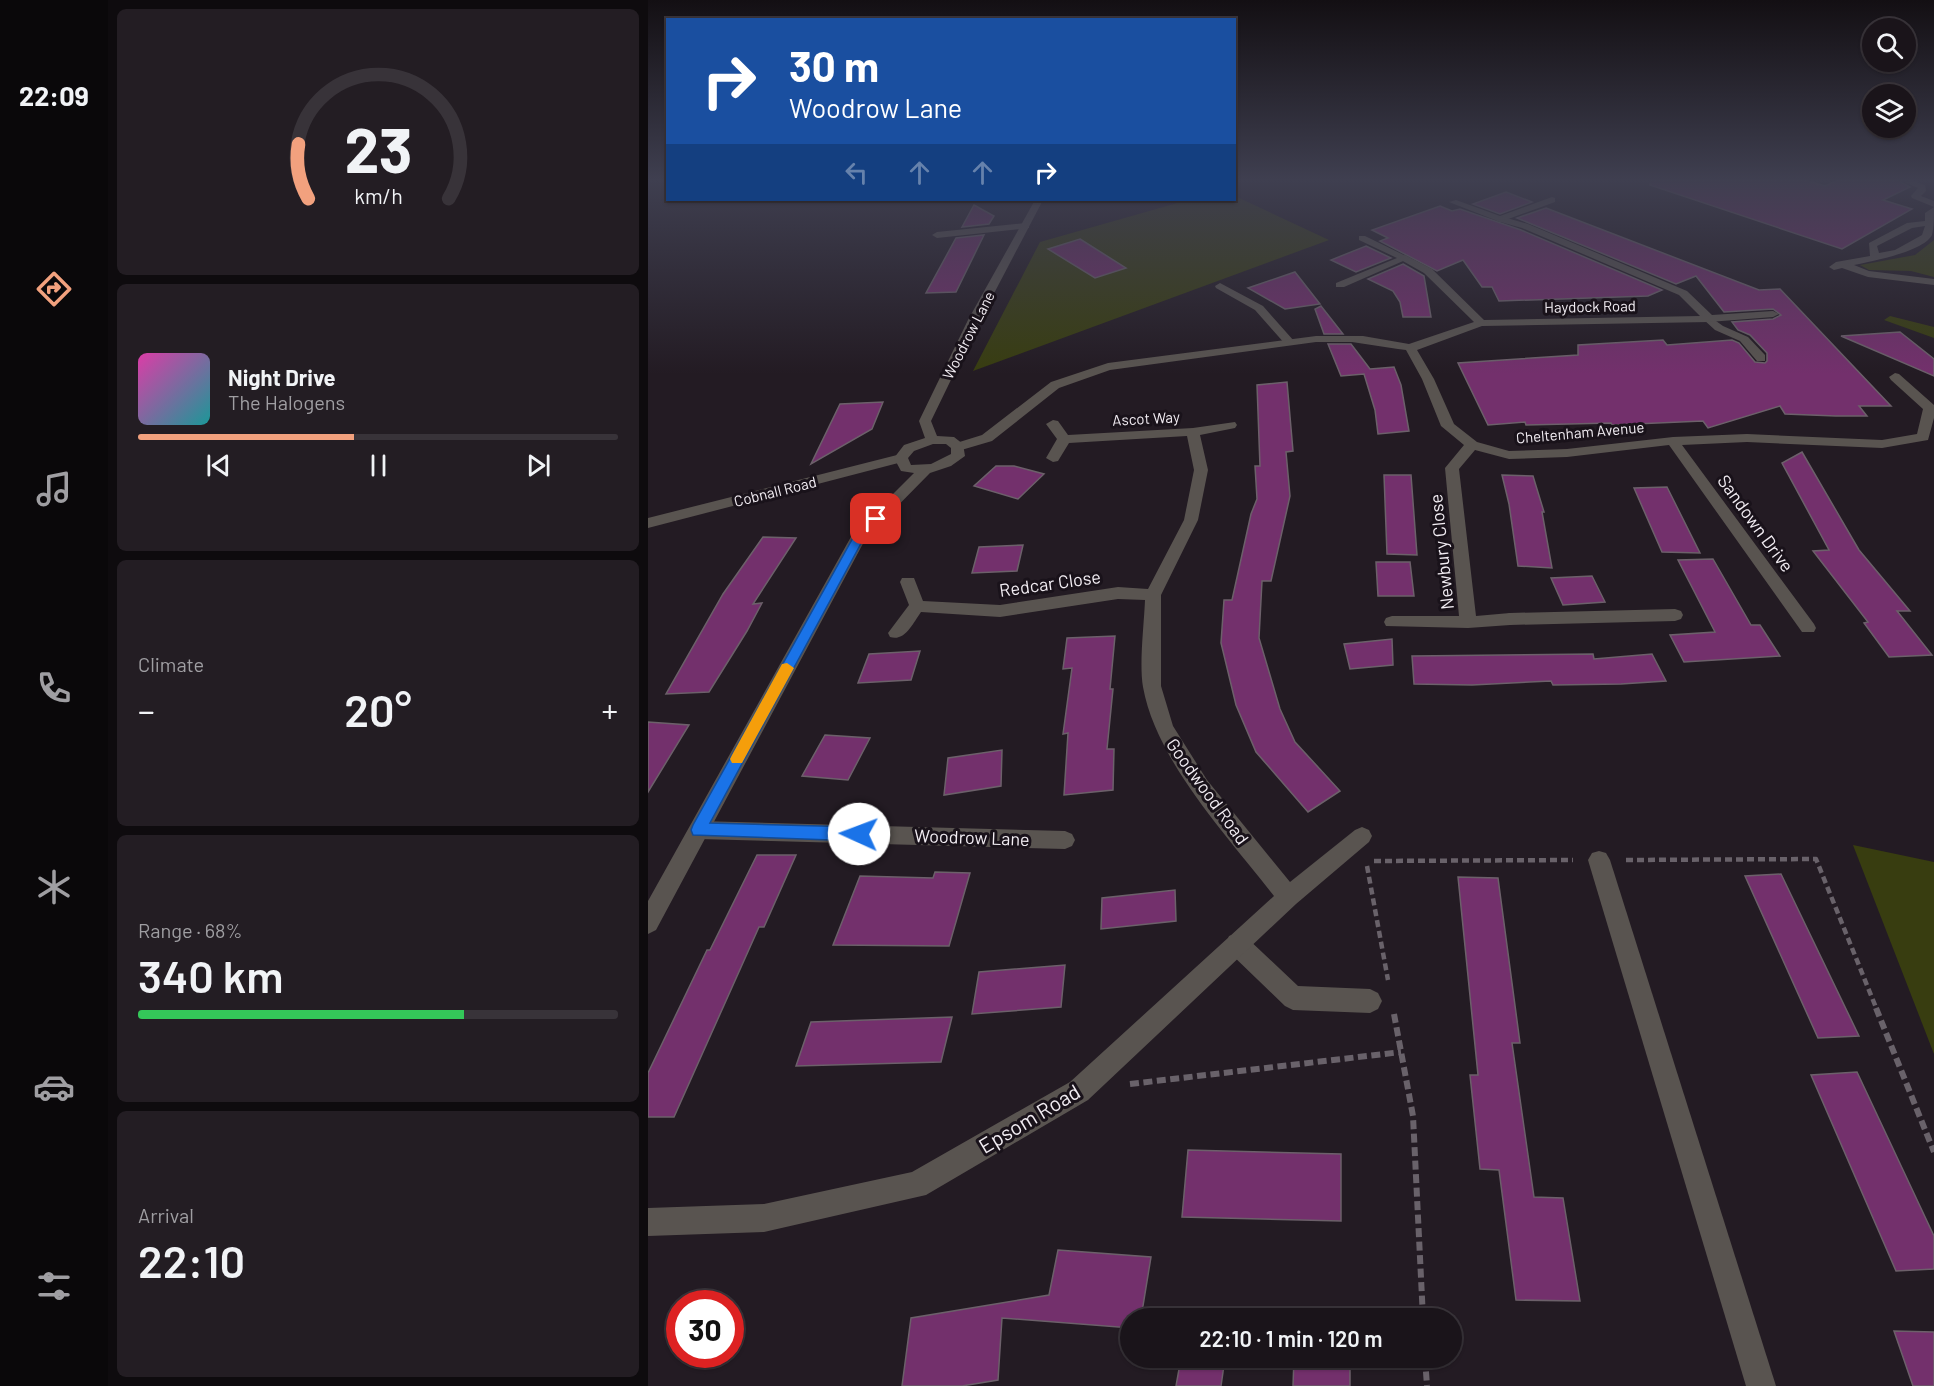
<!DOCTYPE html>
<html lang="en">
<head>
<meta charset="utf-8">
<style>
	body { margin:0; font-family:Barlow,sans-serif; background:#231d23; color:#f1f3f6; height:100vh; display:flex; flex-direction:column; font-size:22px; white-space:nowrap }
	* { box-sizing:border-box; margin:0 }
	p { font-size:20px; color:#9f9ea2 }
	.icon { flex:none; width:33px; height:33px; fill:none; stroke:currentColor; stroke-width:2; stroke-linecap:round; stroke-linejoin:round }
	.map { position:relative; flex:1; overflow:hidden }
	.details { display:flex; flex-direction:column; gap:9px; padding:9px; background:#0e0b0e; width:540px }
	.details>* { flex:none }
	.guide { position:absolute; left:18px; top:18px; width:570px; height:183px; border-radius:0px; box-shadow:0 2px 4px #0004,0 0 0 2px #383339; background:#1a4fa0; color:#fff; overflow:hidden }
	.fabs { position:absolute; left:1214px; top:18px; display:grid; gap:12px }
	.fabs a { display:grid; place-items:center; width:54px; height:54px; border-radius:50%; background:#1a141a; box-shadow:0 2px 4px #0004,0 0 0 2px #383339; font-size:30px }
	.speed { position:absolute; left:18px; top:1290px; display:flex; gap:12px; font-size:30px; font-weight:700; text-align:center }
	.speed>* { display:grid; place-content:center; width:78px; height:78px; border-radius:50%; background:#1a141a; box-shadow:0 2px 4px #0004,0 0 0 2px #383339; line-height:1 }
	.speed .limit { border:9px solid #d22; background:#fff; color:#111 }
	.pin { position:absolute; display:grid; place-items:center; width:51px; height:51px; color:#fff; margin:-26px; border-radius:12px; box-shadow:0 3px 9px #0006 }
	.me { position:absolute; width:66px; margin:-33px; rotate:272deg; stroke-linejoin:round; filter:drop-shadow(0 0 4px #0008) }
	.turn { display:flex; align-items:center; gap:21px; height:126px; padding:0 24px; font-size:27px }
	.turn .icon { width:78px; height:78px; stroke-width:2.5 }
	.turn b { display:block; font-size:42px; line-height:51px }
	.lanes { display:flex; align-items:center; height:57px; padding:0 24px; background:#0003; justify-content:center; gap:30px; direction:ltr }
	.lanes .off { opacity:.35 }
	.big { font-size:45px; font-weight:600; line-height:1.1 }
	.details .widget { flex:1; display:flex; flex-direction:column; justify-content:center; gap:9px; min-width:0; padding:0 21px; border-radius:9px; background:#231d23 }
	.details .dial { align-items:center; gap:0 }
	.dial svg { height:156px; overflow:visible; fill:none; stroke:#383339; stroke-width:7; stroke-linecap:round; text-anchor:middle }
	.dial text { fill:#f1f3f6; stroke:none }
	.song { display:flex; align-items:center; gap:18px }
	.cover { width:72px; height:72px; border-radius:9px; background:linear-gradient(135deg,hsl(320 70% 55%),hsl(180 70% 35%)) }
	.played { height:6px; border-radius:3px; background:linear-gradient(90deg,#f2a17e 45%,#383339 45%) }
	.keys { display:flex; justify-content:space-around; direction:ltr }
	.heat { display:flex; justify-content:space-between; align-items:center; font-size:33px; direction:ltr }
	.charge { height:9px; border-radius:4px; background:linear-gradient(90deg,#34c759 68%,#383339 0) }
	.trip { position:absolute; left:472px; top:1308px; width:342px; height:60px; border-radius:30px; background:#1a141a; box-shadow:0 2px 4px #0004,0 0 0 2px #383339; font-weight:600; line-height:60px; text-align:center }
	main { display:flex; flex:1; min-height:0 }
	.dock { display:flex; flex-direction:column; width:108px; justify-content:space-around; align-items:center; background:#0a080a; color:#9f9ea2 }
	.dock .icon { width:42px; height:42px }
	.dock .active { color:#f2a17e }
	.dock b { font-size:27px; color:#f1f3f6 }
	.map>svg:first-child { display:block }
</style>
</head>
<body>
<main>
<nav class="dock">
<b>22:09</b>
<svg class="icon active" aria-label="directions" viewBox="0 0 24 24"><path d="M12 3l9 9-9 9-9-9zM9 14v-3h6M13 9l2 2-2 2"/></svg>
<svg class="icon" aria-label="music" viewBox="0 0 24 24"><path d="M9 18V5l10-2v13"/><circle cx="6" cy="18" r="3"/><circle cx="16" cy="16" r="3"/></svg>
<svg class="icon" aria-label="phone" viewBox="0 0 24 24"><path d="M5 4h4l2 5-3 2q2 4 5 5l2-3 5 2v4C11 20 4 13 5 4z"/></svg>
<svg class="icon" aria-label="climate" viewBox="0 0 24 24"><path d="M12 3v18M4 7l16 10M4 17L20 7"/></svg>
<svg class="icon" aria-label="car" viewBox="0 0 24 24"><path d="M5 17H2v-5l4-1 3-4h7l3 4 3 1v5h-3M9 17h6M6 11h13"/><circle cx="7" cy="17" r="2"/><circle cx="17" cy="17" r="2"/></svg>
<svg class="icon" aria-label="filters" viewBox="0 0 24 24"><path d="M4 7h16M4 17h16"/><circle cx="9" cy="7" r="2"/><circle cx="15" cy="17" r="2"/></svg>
</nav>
<section class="details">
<div class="widget dial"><svg viewBox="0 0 100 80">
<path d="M14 69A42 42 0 1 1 86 69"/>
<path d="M14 69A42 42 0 0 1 9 41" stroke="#f2a17e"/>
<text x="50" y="56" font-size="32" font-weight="700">23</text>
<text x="50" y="72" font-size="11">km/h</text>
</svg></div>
<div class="widget">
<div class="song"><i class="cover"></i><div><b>Night Drive</b><p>The Halogens</p></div></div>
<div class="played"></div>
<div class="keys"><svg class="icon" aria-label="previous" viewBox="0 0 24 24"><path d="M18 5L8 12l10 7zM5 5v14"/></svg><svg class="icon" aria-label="pause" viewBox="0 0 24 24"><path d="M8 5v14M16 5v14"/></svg><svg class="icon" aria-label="next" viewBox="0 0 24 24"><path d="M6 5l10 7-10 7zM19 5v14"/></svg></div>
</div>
<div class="widget"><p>Climate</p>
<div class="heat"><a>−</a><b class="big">20°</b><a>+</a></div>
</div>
<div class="widget"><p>Range · 68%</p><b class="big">340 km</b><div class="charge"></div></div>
<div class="widget"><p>Arrival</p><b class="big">22:10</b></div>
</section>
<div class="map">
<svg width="1286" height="1386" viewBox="0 0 1286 1386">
	<rect width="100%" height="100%" fill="#231b23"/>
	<!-- green -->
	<g fill="#383d10">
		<polygon points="587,196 681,240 325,371 392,242 540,200 586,200"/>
		<polygon points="1286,240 1286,277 1263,271 1221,270 1212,265 1267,255"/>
		<polygon points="1242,316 1286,327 1286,338 1236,320"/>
		<polygon points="1205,845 1286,862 1286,1054"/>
	</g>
	<!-- building -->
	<g fill="#73306c" stroke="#6c606a" stroke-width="1.5">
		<polygon points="1003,180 1157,180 1177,186 1190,180 1249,180 1262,187 1235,200 1264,209 1194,249 1002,185"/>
		<polygon points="858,192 884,202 852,214 825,204"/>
		<polygon points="326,205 346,216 341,224 314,227"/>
		<polygon points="792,206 804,211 812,209 873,230 1014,290 1000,296 851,301 844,287 834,287 815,260 789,271 732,241 740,238 724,230"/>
		<polygon points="898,208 1111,290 1132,289 1243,406 1211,406 1219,416 1188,416 1137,414 1132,406 1060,428 1055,421 964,425 963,423 878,425 877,422 840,425 810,363 930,355 930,345 1015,340 1019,345 1084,340 1091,343 1107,362 1117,363 1119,361 1119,353 1102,335 1090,330 1084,322 1125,319 1133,315 1125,309 1076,312 1048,276 1028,284 869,218"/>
		<polygon points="336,235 308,292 278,293 308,238"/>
		<polygon points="432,239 478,268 447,278 400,249"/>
		<polygon points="718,246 743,258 708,272 683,260"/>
		<polygon points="755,264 776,276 783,317 755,317 752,302 745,291 720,279"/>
		<polygon points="647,272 672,304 637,309 600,288"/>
		<polygon points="673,306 695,334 676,334 667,309"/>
		<polygon points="1252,332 1286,359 1286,376 1193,336"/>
		<polygon points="680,344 703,344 722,369 746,367 753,385 761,431 730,434 727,410 716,374 693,376"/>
		<polygon points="639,382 645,451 638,452 642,496 623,581 614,581 611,638 632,709 647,742 692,791 660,812 608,752 588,705 573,643 576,600 584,600 603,514 609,499 607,466 612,466 609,385"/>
		<polygon points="235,402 224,429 163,464 192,404"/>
		<polygon points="1154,452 1211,550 1262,611 1249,611 1284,655 1241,657 1216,623 1220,622 1165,551 1181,550 1134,463"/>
		<polygon points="348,466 366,466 396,474 370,499 326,486"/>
		<polygon points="736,475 763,475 769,555 739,554"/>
		<polygon points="854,475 885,476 896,512 894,512 904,568 870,566 861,504"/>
		<polygon points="1019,487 1052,553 1014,552 986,488"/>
		<polygon points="115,537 148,538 105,604 114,603 99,631 61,692 18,694 75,594"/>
		<polygon points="375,545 369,571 324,573 331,547"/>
		<polygon points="1065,559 1103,625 1112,625 1132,656 1036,662 1022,635 1067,632 1030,560"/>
		<polygon points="728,562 762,562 766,596 730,596"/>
		<polygon points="944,576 957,602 915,605 903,578"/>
		<polygon points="467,636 462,689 465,689 459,749 466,749 465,790 416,795 420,733 415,734 424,668 415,669 419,638"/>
		<polygon points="744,639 745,665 702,669 696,644"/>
		<polygon points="272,651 263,680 210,683 221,654"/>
		<polygon points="945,654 946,659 1004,654 1018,681 973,684 905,685 903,681 824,685 766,684 764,656"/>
		<polygon points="0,722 41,725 0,792"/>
		<polygon points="177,735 222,738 200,780 154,776"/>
		<polygon points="354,750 353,786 296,795 300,758"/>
		<polygon points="109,855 148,855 116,927 111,927 26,1117 0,1117 0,1073 59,950 62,950"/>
		<polygon points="287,872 322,873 301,946 185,945 212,876 285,878"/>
		<polygon points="1133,874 1211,1036 1170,1038 1097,876"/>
		<polygon points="810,877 850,878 872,1043 864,1043 886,1197 915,1198 932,1301 868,1300 851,1170 832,1169 822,1075 830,1075"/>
		<polygon points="527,890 528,921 453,929 454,898"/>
		<polygon points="417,965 413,1007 324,1014 331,972"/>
		<polygon points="304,1017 293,1062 148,1066 163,1022"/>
		<polygon points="1209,1072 1286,1236 1286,1269 1248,1271 1163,1075"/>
		<polygon points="540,1150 693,1154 693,1221 534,1217"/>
		<polygon points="410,1250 503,1257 493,1318 483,1318 483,1328 354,1318 350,1380 314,1386 254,1386 263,1318 401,1295"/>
		<polygon points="1246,1331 1286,1332 1286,1386 1265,1386"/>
		<polygon points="533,1358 577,1358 573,1386 528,1386"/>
		<polygon points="646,1358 702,1358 702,1386 645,1386"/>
	</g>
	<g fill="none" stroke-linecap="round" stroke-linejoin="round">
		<!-- path-far1 -->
		<g stroke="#69626a" stroke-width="4.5" stroke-dasharray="7 4" stroke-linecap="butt">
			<polyline points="978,860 1168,859 1229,1010"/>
			<polyline points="726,861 925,860"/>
			<polyline points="719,866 740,980"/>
		</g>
		<!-- path -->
		<g stroke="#69626a" stroke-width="6" stroke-dasharray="9 4.5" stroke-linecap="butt">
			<polyline points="1228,1008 1286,1152"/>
			<polyline points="746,1014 765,1116 775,1318"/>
			<polyline points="482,1084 753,1052"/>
			<polyline points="777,1358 779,1386"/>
		</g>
		<!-- service -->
		<g fill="#595450" fill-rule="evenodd">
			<polygon points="1251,180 1263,180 1277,185 1278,191 1273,196 1286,201 1286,207 1264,198 1263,196 1270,188"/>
			<polygon points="904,197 907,198 907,202 852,222 801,202 808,200 852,216"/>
			<path d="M1286,207C1286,216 1286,227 1284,235C1275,252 1224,261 1206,265L1221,271L1286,279V285L1220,277L1194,268L1186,270L1181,267L1188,262L1222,256L1221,243L1259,223L1277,221V213ZM1277,226L1274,235L1247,250L1231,253L1229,246L1264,228Z"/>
			<polygon points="378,223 381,224 381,228 289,238 284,235 289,232"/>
			<polygon points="711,236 717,236 762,258 696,287 688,287 688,283 749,258 711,240"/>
			<polygon points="572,283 615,306 646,341 646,345 638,345 607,310 568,288 567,286"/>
			<polygon points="1061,316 1075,326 1100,337 1117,355 1117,361 1109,361 1092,341 1067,330 1055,319"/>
			<polygon points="1027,609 1033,611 1035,615 1033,619 1027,621 862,625 856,623 854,619 856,615 862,613"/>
			<polygon points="589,933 597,936 650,986 722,989 730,993 734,1001 730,1009 722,1013 645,1010 637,1006 581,952 578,944 581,936"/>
		</g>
		<!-- minor -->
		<g fill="#595450" fill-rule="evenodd">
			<polygon points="852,216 880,224 1039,291 1064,315 1125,311 1131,314 1125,317 1061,322 834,326 769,350 786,379 806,424 829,442 861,451 919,449 1025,437 1099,434 1234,440 1269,434 1275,409 1243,380 1241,377 1247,373 1251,374 1286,405 1286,418 1280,440 1234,448 1099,442 1034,445 1166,624 1168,628 1166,632 1154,632 1021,445 919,457 861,459 827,450 811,469 828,616 862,613 868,615 870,619 868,623 862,625 820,628 738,626 736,622 738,618 744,616 811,616 797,468 816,445 793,426 774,379 758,350 750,349 704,342 668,342 462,370 411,388 344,441 310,451 303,447 305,444 334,435 403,382 460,363 668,336 715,336 761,344 826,322 776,273 753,260 752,258 757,255 784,269 836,320 1052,316 1031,295 874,228 849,221 847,219"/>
			<path d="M405,420L410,421L420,435L545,428L587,422L589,425L587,428L552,435L560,470L550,520L513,595V686L525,726L559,780L642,882L707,830L714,827L721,830L724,836L721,842L648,904L440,1100L278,1195L116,1232L0,1236V1208L116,1204L264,1172L422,1082L626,896C581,838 508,761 495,687C491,664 496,625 497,600L470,599L352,617L273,612C265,623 257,642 242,637L240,633L261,605L252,582L254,578H266L275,601L352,605L470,587L500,589L536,520L546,470L539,436L421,443L410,461L405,462L398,458L409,439L398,424Z"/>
			<polygon points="253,454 258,455 260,458 258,461 0,528 0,518"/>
			<polygon points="51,821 417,831 424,834 427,840 424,846 417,849 51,839 44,836 41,830 44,824"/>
			<polygon points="951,851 958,853 962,860 1128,1386 1098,1386 940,860 944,853"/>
		</g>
		<!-- tertiary -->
		<path fill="#595450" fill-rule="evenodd" d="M387,200H395L332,320L283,421L289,436L306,437L315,444L317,456L303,466L282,473L218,538L8,930L0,934V901L204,535L266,473L253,471L246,458L256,445L277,438L271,421L320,320ZM285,444H298L303,448V454L283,464L263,465L260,458L266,451Z"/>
	</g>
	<!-- sky -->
	<linearGradient id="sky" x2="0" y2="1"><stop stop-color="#130f13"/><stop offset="0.48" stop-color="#3f3f50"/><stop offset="1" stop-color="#3f3f50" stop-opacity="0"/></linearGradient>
	<rect width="1286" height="374" fill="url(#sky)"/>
	<!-- route -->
	<polygon fill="#1a73e8" stroke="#114b97" stroke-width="1.5" points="228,516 233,519 216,538 62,823 211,827 217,829 219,834 217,839 211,841 45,835 43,830 45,825 206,536 224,517"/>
	<!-- slow -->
	<polygon fill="#f59e0b" points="139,663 146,668 94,763 84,763 82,759 84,755 134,664"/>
	<g text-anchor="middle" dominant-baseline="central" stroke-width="6" stroke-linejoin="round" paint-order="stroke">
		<!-- far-street labels -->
		<g font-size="15" fill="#f2edf3" stroke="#19121a">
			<text transform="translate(942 306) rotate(-1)">Haydock Road</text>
			<text transform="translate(320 335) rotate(-63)">Woodrow Lane</text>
			<text transform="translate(498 418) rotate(-3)">Ascot Way</text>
			<text transform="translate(932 432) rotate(-5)">Cheltenham Avenue</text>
			<text transform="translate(127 491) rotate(-14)">Cobnall Road</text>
		</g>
		<!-- street labels -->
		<g font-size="18" fill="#f2edf3" stroke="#19121a">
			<text transform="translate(1108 523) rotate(54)">Sandown Drive</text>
			<text transform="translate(793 552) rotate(-96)">Newbury Close</text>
			<text transform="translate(402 583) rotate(-8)">Redcar Close</text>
			<text transform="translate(560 791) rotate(54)">Goodwood Road</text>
			<text transform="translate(324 837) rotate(2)">Woodrow Lane</text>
		</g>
		<!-- near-street labels -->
		<g font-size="21" fill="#f2edf3" stroke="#19121a">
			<text transform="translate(381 1118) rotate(-31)">Epsom Road</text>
		</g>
	</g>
</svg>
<div class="fabs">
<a><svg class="icon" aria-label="search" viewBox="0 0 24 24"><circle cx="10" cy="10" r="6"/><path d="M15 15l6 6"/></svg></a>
<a><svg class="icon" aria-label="layers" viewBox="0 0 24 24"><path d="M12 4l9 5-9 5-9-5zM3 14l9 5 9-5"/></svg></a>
</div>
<div class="speed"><div class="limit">30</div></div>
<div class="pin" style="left:228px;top:519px;background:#d93025"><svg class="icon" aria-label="arrive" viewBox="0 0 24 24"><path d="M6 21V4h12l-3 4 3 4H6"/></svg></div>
<svg class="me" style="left:211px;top:834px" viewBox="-20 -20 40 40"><circle r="19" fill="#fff"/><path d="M0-13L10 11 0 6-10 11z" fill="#1a73e8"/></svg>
<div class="trip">22:10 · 1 min · 120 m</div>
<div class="guide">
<div class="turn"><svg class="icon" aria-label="right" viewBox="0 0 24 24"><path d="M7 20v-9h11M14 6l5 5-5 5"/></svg><div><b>30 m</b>Woodrow Lane</div></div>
<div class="lanes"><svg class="icon off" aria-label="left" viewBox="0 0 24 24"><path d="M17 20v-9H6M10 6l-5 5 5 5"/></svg><svg class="icon off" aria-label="ahead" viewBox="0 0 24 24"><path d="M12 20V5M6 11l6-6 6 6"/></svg><svg class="icon off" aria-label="ahead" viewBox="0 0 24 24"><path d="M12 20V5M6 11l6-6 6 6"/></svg><svg class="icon" aria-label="right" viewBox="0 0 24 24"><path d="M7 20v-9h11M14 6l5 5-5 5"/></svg></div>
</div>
</div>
</main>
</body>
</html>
